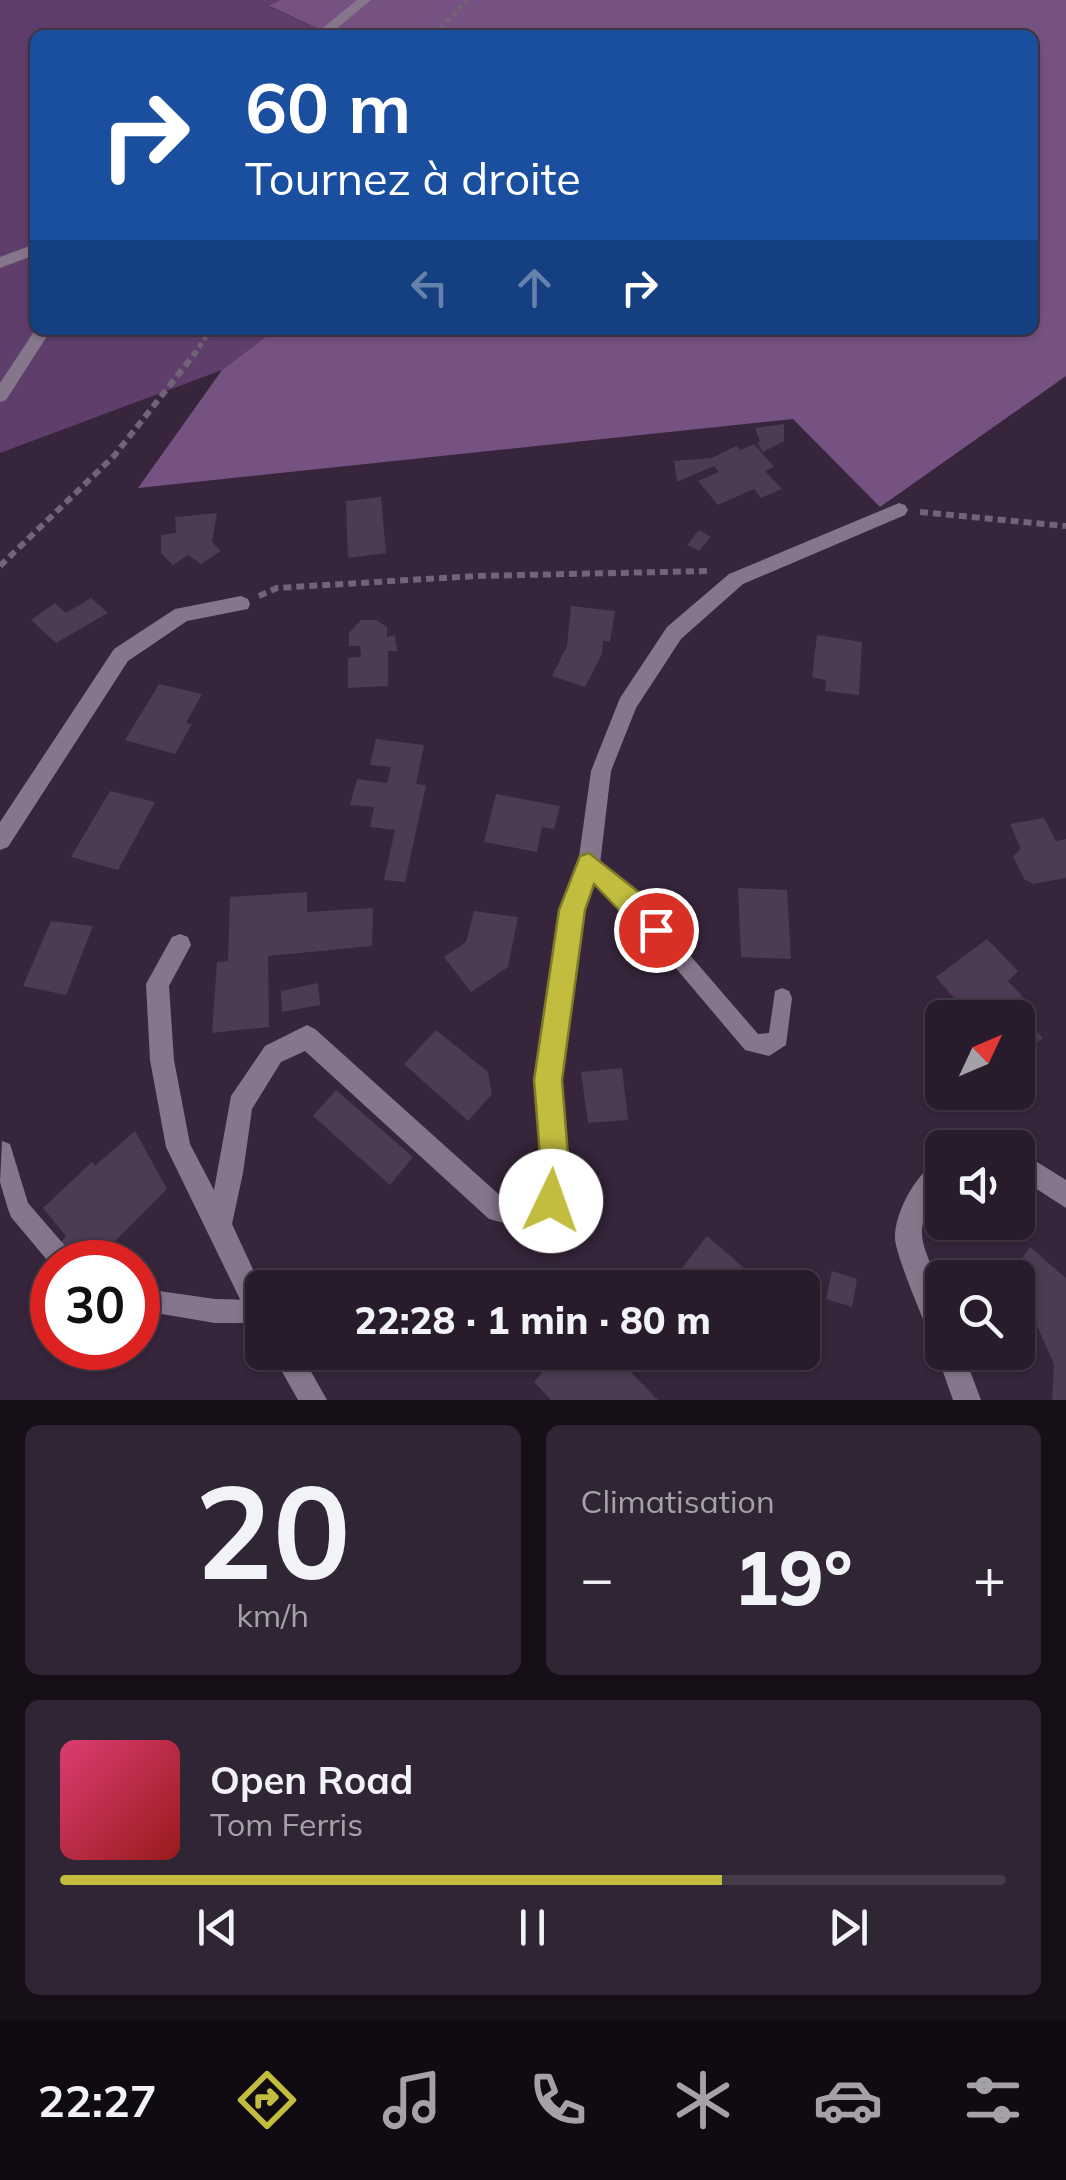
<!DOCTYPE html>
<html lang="fr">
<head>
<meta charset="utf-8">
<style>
	body { margin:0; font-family:Mulish,sans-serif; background:#302534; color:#f1f3f6; height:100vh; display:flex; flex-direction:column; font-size:38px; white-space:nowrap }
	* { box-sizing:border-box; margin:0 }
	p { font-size:32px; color:#a5a1a9 }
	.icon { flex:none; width:55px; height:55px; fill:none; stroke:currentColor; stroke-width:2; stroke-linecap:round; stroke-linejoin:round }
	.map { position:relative; height:1400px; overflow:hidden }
	.panel { display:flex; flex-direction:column; gap:25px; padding:25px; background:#160f18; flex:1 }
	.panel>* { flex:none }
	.banner { position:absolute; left:30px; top:30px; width:1008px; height:305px; border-radius:15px; box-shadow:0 2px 8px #0004,0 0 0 2px #443a48; background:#1a4fa0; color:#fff; overflow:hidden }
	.needle { width:65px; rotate:46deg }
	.controls { position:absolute; left:925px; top:1000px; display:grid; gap:20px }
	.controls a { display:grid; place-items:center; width:110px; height:110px; border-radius:15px; background:#281c2c; box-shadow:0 2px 8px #0004,0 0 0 2px #443a48; font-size:50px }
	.speed { position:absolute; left:30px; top:1240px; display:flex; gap:20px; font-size:50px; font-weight:700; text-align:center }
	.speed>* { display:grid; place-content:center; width:130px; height:130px; border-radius:50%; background:#281c2c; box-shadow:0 2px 8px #0004,0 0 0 2px #443a48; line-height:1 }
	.speed .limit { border:15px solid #d22; background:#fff; color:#111 }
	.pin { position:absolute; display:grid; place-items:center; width:85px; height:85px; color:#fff; margin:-42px; border:5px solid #fff; border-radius:50%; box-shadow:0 2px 10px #0007 }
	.me { position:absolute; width:110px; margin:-55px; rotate:3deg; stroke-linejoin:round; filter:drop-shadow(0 0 8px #0008) }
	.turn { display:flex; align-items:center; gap:35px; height:210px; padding:0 50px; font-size:45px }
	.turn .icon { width:130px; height:130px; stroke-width:2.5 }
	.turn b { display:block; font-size:70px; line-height:85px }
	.lanes { display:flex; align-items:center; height:95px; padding:0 50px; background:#0003; justify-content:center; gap:50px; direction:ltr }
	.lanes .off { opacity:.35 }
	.big { font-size:75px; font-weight:800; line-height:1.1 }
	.panel .tile { flex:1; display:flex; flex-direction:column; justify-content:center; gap:15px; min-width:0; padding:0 35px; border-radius:15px; background:#302534 }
	.panel .dial { align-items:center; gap:0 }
	.dial b { font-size:130px; line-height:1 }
	.song { display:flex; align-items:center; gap:30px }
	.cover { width:120px; height:120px; border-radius:15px; background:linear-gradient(135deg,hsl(340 70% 55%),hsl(0 70% 35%)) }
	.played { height:10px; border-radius:5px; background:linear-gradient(90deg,#c2bd3f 70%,#443a48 70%) }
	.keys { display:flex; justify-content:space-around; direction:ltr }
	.heat { display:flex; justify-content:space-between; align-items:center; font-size:55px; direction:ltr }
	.panel .tiles { flex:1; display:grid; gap:25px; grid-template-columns:1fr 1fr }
	.tile:last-child { grid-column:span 2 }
	.trip { position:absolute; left:245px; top:1270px; width:575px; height:100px; border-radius:15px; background:#281c2c; box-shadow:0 2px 8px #0004,0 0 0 2px #443a48; font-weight:800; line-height:100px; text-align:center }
	.menu { display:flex; height:160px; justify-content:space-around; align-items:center; background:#100b12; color:#a5a1a9 }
	.menu .icon { width:70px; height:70px }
	.menu .current { color:#c2bd3f }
	.menu b { font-size:45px; color:#f1f3f6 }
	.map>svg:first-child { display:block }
</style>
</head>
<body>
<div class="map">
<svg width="1066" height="1400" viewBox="0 0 1066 1400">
	<rect width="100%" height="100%" fill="#36253b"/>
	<!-- green -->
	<polygon fill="#603e6c" points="0,0 280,0 270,7 332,35 35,35 35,330 275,330 222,370 0,453"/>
	<!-- forest -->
	<polygon fill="#765282" points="280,0 1066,0 1066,376 880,507 793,419 138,488 222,370 275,330 1032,330 1032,35 332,35 269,6"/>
	<!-- building -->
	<g fill="#4c3b52">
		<polygon points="784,424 784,441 763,452 757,443 760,441 755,428"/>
		<polygon points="754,444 774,467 765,471 782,489 761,498 754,489 718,505 698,481 719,472 714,466 677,482 674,461 712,458 736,446 741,450"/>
		<polygon points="381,497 386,553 348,558 346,501"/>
		<polygon points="217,513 212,542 221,551 201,564 188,555 173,565 161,553 161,535 176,533 175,517"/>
		<polygon points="699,530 711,537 699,551 687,545"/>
		<polygon points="91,598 108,613 56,643 31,620 55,603 66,613"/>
		<polygon points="571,606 615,611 610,642 603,641 602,654 585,687 552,676 567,646"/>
		<polygon points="361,620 376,620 387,627 387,637 395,635 397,651 388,651 388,686 348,688 348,658 361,657 360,646 349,646 349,633"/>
		<polygon points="817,635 862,642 859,695 825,691 826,680 812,677"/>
		<polygon points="159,684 202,694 186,723 192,724 175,754 125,740"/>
		<polygon points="376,739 424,745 416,784 426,785 405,882 384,880 395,830 370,827 374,807 350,805 357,779 387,783 391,767 370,765"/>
		<polygon points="110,791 155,802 118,870 71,857"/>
		<polygon points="496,794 560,806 554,829 542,827 537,852 484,842"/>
		<polygon points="1044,818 1056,841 1066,839 1066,878 1033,884 1024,879 1013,856 1021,849 1010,824"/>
		<polygon points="738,888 787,890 791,959 741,957"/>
		<polygon points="307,892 307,912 373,908 372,946 268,956 269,1027 212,1033 217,962 228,961 230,897"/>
		<polygon points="474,911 518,917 508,967 471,992 444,957 466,942"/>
		<polygon points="51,921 93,926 66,995 23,986"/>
		<polygon points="987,939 1018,971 1008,981 1025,999 1014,1007 1043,1038 1018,1057 1018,1018 971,1018 936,977"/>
		<polygon points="318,983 320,1005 282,1012 281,991"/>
		<polygon points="436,1030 488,1072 492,1094 468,1121 404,1064"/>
		<polygon points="622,1068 628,1120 588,1123 581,1072"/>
		<polygon points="336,1090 413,1157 390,1185 313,1116"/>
		<polygon points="135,1131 167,1189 94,1262 77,1262 60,1243 66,1236 43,1208 92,1162 95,1166"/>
		<polygon points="707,1236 767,1288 675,1288 671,1284 675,1277"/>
		<polygon points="1030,1247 1066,1278 1066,1400 1052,1400 1054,1364 1030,1310 1018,1300 1018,1278 1009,1278"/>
		<polygon points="832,1271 857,1279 852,1307 826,1299"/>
		<polygon points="559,1352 611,1352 658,1400 551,1400 534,1382"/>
	</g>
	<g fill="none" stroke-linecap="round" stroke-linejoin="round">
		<!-- path-far1 -->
		<g stroke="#726377" stroke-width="5" stroke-dasharray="5 4" stroke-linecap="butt">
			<polyline points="434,35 467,0"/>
			<polyline points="194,355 210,330"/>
		</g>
		<!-- path -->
		<g stroke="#726377" stroke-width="6" stroke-dasharray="8 5" stroke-linecap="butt">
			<polyline points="920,512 1066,526"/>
			<polyline points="0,566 114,456 196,352"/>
			<polyline points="259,596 277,588 476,576 709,571"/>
		</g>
		<!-- service -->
		<g fill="#86768c" fill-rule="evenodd">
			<polygon points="589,855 596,858 639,896 758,1034 769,1033 775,991 782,988 789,991 792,998 786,1045 769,1056 745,1050 625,908 582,870 580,864 582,858"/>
			<polygon points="2,1141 10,1144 28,1203 72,1254 75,1262 52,1262 52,1266 11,1217 8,1209 0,1182"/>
			<polygon points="138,1288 215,1299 260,1300 262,1301 262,1323 215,1323 138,1310"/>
		</g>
		<!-- minor -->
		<g fill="#86768c" fill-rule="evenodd">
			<polygon points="899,503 905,505 908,510 905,515 743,584 681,639 636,708 611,771 600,864 583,910 560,1080 569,1181 555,1230 546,1234 489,1219 305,1051 281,1062 252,1109 243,1173 232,1224 262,1289 262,1330 253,1326 166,1147 150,1060 146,984 172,937 180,934 188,937 191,945 169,986 174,1060 190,1144 214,1190 231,1096 265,1046 307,1025 315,1029 504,1199 537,1206 543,1181 536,1080 561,910 578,864 591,771 620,698 667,627 729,574"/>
			<polygon points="241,596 248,599 250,604 248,609 187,621 128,661 8,847 0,850 0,822 114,649 175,609"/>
			<polygon points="1018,1150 1066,1180 1066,1208 1018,1177"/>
			<path d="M942,1159V1189C903,1235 931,1251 942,1297C946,1314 942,1335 942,1352H963L981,1400H953L936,1352L938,1346L933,1343L929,1334C922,1316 894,1251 895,1237C895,1211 918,1169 942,1159Z"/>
			<polygon points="271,1352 300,1352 327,1400 298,1400"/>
		</g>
		<!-- tertiary -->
		<g fill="#86768c" fill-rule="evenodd">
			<polygon points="357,0 371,0 329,35 314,35"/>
			<polygon points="35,244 35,255 0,268 0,257"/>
			<polygon points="35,330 51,330 6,400 0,402 0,383"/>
		</g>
	</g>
	<!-- route -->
	<polygon fill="#c2bd3f" stroke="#7e7b29" stroke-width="2.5" points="589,853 641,894 669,930 665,939 656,942 647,939 594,884 585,910 562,1080 570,1181 561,1211 551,1215 541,1211 537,1201 542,1181 534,1080 559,910 580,856"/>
</svg>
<div class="controls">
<a><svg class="needle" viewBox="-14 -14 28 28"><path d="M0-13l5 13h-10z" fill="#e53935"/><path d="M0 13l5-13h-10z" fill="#a5a1a9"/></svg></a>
<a><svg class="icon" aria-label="sound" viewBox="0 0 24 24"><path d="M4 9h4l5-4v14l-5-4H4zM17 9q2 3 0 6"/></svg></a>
<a><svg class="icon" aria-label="search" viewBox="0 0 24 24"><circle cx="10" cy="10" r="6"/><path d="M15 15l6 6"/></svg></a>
</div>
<div class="speed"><div class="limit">30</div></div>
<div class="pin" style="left:656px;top:930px;background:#d93025"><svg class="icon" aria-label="arrive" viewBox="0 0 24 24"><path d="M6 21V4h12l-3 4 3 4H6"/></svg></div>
<svg class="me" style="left:551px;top:1201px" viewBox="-20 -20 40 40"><circle r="19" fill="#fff"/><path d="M0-13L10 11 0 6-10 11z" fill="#c2bd3f"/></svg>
<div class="trip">22:28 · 1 min · 80 m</div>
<div class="banner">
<div class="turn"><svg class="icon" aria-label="right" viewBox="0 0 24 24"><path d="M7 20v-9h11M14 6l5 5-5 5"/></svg><div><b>60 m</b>Tournez à droite</div></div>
<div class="lanes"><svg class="icon off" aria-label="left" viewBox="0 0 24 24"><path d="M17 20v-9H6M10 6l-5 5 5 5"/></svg><svg class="icon off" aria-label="ahead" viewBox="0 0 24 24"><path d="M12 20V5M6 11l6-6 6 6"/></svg><svg class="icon" aria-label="right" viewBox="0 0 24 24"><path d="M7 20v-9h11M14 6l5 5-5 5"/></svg></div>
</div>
</div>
<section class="panel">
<div class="tiles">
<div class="tile dial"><b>20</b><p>km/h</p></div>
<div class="tile"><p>Climatisation</p>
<div class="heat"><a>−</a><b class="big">19°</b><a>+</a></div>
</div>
<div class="tile">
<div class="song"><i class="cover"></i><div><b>Open Road</b><p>Tom Ferris</p></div></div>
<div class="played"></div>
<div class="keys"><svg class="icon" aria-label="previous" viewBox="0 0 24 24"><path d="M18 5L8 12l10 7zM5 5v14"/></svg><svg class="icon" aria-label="pause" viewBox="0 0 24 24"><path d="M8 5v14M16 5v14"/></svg><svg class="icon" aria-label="next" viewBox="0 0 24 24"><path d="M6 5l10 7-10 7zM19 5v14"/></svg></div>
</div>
</div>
</section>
<nav class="menu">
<b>22:27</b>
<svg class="icon current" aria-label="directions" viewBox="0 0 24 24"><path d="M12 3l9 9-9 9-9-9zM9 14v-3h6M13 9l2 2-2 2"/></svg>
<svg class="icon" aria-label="music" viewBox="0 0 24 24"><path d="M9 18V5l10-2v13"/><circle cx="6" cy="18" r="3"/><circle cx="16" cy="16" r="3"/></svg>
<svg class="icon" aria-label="phone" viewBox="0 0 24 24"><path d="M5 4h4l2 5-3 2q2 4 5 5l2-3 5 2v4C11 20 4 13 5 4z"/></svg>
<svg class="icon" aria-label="climate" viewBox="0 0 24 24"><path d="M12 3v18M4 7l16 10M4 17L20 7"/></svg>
<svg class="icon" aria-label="car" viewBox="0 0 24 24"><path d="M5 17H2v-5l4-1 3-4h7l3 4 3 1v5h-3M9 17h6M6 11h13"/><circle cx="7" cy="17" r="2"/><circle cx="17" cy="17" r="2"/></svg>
<svg class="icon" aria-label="filters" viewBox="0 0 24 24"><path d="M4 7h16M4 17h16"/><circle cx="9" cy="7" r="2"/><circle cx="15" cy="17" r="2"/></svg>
</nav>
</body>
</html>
